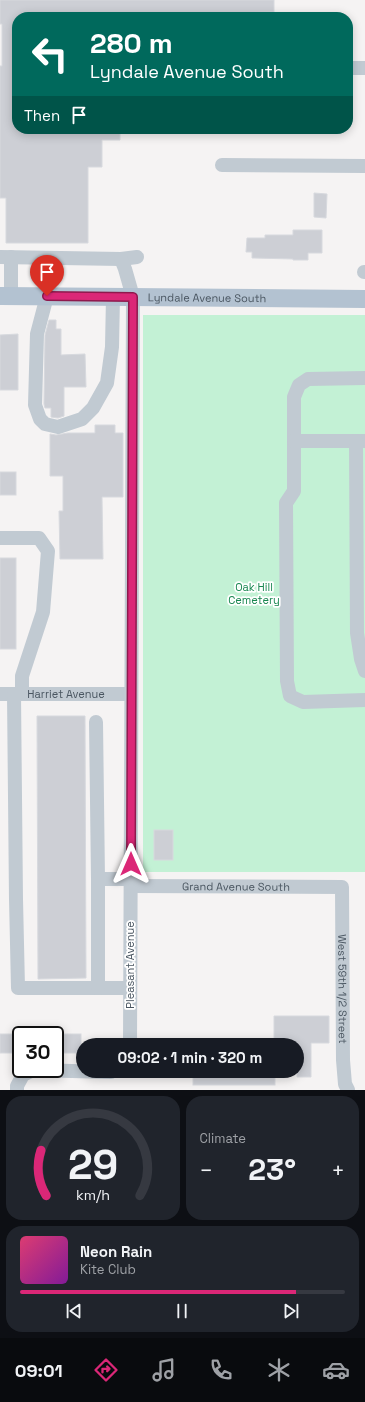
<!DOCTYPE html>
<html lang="en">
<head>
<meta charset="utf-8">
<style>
	body { margin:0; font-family:"Space Grotesk",sans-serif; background:#20242c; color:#f1f3f6; height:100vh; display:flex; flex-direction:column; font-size:15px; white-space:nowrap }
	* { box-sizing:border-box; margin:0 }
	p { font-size:13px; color:#9ea1a6 }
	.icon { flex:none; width:22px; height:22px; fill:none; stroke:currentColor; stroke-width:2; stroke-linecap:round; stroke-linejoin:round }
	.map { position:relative; height:1090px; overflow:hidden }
	.sheet { display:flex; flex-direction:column; gap:6px; padding:6px; background:#0d0f14; flex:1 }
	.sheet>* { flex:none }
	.banner { position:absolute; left:12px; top:12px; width:341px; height:122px; border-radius:16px; box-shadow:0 2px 10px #0003; background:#00695c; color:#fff; overflow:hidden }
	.speed { position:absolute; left:12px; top:1026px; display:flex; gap:8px; font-size:20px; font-weight:700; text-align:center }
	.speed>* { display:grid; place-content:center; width:52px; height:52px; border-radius:50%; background:#171b24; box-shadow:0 2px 10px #0003; line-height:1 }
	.speed .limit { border:2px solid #111; border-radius:6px; background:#fff; color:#111 }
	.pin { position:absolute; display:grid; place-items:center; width:34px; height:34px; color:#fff; margin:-41px -17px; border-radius:50% 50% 50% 0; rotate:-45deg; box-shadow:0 0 4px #0007 }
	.pin .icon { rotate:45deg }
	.me { position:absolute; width:44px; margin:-22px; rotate:0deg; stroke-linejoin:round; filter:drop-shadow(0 0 3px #0008) }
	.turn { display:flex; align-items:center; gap:14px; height:84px; padding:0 12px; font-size:18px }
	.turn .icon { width:52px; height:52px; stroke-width:2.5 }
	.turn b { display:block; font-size:28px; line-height:34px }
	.then { display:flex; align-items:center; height:38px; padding:0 12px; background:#0003; gap:8px; font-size:15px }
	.big { font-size:30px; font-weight:700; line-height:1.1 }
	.sheet .card { flex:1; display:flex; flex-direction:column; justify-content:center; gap:6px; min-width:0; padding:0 14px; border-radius:16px; background:#20242c }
	.sheet .dial { align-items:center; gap:0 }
	.dial svg { height:104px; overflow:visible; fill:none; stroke:#363941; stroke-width:7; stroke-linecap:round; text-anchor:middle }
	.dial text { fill:#f1f3f6; stroke:none }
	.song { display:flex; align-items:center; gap:12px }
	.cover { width:48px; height:48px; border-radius:6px; background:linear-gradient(135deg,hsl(340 70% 55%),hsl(290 70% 35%)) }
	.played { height:4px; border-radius:2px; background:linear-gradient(90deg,#db2777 85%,#363941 85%) }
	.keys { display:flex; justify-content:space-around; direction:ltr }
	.heat { display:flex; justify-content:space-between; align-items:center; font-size:22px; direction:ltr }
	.sheet .tiles { flex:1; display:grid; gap:6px; grid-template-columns:1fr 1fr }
	.card:last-child { grid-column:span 2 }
	.trip { position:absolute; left:76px; top:1038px; width:228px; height:40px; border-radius:20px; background:#171b24; box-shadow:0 2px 10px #0003; font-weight:700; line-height:40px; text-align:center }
	.dock { display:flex; height:64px; justify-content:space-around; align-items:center; background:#090b0e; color:#9ea1a6 }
	.dock .icon { width:28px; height:28px }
	.dock .current { color:#db2777 }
	.dock b { font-size:18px; color:#f1f3f6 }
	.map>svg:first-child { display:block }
</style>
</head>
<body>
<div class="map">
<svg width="365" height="1090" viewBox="0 0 365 1090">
	<rect width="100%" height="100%" fill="#f5f3f3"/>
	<!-- green -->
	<rect fill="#c3f1d5" x="143" y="315" width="222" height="557"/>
	<!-- building -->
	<g fill="#cdcfd5" stroke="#d7d9de">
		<polygon points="0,0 274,0 274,12 171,14 170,17 17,17 17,129 120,129 120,140 102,140 102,167 88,167 88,243 6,243 6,198 0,198 0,66 2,66 2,24 0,24"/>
		<polygon points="314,193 327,194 326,218 314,217"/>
		<polygon points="293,230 322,230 322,253 308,253 308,260 293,260 293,259 252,258 252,252 246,252 247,238 265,238 265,235 293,235"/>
		<polygon points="49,320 56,320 56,329 61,329 61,355 85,354 86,387 64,387 64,416 58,418 51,417 51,408 45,408 44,404 45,335"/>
		<polygon points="18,334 18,390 0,390 0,335"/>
		<polygon points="95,425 115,425 115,433 123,433 123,497 102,497 103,559 60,559 59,511 63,511 63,476 50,476 50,434 56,435 68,433 95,433"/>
		<rect x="0" y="472" width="16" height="23"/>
		<rect x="0" y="558" width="16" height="91"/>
		<polygon points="37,716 85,716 86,978 38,979"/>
		<rect x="154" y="830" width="19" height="30"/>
		<polygon points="274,1016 329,1016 329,1043 311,1043 311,1077 297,1077 297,1045 274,1045"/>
		<rect x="0" y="1034" width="21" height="19"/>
		<rect x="56" y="1034" width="25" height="19"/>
		<rect x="193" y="1071" width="82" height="14"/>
	</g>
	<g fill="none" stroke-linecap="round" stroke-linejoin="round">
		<!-- minor -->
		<g stroke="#c1cad2" stroke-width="14">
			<polyline points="348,68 365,68"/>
			<polyline points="222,165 365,166"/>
			<polyline points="0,257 121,259 137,257"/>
			<polyline points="11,257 11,296"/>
			<polyline points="121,259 125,269 133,297 130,1045"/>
			<polyline points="364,272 365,272"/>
			<polyline points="47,296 37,334 35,405 40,419 45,424 58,427 82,419 93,408 107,383 112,347 113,297"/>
			<polyline points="365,378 308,379 299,385 294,397 294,491 286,503 287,681 290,696 303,702 365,700"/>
			<polyline points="294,441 365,441"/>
			<polyline points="356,441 357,633 361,659 365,671"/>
			<polyline points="0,538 39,538 48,551 43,612 22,676 22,694"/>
			<path id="s1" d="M0,694H131"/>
			<polyline points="14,694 16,899 18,988 130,988"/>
			<polyline points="96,722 98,879"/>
			<path id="s2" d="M131,886L342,887L343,1060L345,1084L348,1090"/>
			<polyline points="98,988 98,879 131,879"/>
			<polyline points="17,1090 17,1086 23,1075 33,1070 111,1072 112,1071"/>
		</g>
		<!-- major -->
		<path stroke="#b3c2d1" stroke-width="18" id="s3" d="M0,296L365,299"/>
	</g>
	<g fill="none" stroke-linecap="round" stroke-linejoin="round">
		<!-- route casing -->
		<g stroke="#8e194d" stroke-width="10">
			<polyline id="route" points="47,296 133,297 131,864"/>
		</g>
		<!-- route -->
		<use href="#route" stroke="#db2777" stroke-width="7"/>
	</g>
	<g text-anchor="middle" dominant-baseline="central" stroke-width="3.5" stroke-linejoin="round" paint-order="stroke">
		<!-- street labels -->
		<g font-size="11" fill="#4a5661" stroke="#fff">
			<text stroke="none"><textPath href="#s3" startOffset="207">Lyndale Avenue South</textPath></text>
			<text stroke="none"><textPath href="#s1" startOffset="66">Harriet Avenue</textPath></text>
			<text stroke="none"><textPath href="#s2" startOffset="105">Grand Avenue South</textPath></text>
			<text transform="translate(130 965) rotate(-90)">Pleasant Avenue</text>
			<text stroke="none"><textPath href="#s2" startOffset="313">West 59th 1/2 Street</textPath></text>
		</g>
		<!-- park labels -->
		<g font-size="11" fill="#17864f" stroke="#fff">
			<text x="254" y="587">Oak Hill<tspan x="254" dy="13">Cemetery</tspan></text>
		</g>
	</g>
</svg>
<div class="speed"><div class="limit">30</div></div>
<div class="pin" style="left:47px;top:296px;background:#d93025"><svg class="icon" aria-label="arrive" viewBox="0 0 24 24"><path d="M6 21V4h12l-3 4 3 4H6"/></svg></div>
<svg class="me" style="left:131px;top:864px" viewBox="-20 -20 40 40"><path d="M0-17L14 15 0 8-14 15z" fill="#db2777" stroke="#fff" stroke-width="4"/></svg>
<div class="trip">09:02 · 1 min · 320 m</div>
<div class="banner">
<div class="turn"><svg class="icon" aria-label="left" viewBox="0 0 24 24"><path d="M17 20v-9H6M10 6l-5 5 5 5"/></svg><div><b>280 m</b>Lyndale Avenue South</div></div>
<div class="then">Then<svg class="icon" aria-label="arrive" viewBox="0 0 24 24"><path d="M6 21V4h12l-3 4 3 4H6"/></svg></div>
</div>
</div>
<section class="sheet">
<div class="tiles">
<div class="card dial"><svg viewBox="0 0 100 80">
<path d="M14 69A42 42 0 1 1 86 69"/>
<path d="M14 69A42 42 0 0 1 10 34" stroke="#db2777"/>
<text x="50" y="56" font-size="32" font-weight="700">29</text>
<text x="50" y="72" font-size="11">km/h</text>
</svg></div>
<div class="card"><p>Climate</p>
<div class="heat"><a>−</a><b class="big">23°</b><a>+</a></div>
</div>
<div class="card">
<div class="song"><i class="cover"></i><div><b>Neon Rain</b><p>Kite Club</p></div></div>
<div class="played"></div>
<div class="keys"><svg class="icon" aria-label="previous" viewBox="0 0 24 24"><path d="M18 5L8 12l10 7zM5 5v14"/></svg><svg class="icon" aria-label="pause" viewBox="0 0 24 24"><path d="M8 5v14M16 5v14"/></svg><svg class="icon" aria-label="next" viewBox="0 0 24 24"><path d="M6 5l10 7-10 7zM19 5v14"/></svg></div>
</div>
</div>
</section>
<nav class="dock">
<b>09:01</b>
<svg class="icon current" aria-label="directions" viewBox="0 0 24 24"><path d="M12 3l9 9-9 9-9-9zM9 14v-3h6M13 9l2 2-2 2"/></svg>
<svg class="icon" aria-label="music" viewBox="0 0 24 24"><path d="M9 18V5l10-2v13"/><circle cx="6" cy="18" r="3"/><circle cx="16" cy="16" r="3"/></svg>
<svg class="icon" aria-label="phone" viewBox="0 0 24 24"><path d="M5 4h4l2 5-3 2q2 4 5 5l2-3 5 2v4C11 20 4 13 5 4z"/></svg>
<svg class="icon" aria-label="climate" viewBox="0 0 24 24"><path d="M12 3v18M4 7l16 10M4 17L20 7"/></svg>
<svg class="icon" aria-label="car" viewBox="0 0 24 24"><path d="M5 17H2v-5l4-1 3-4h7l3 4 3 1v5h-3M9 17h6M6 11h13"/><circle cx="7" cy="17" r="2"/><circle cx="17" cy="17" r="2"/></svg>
</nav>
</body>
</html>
